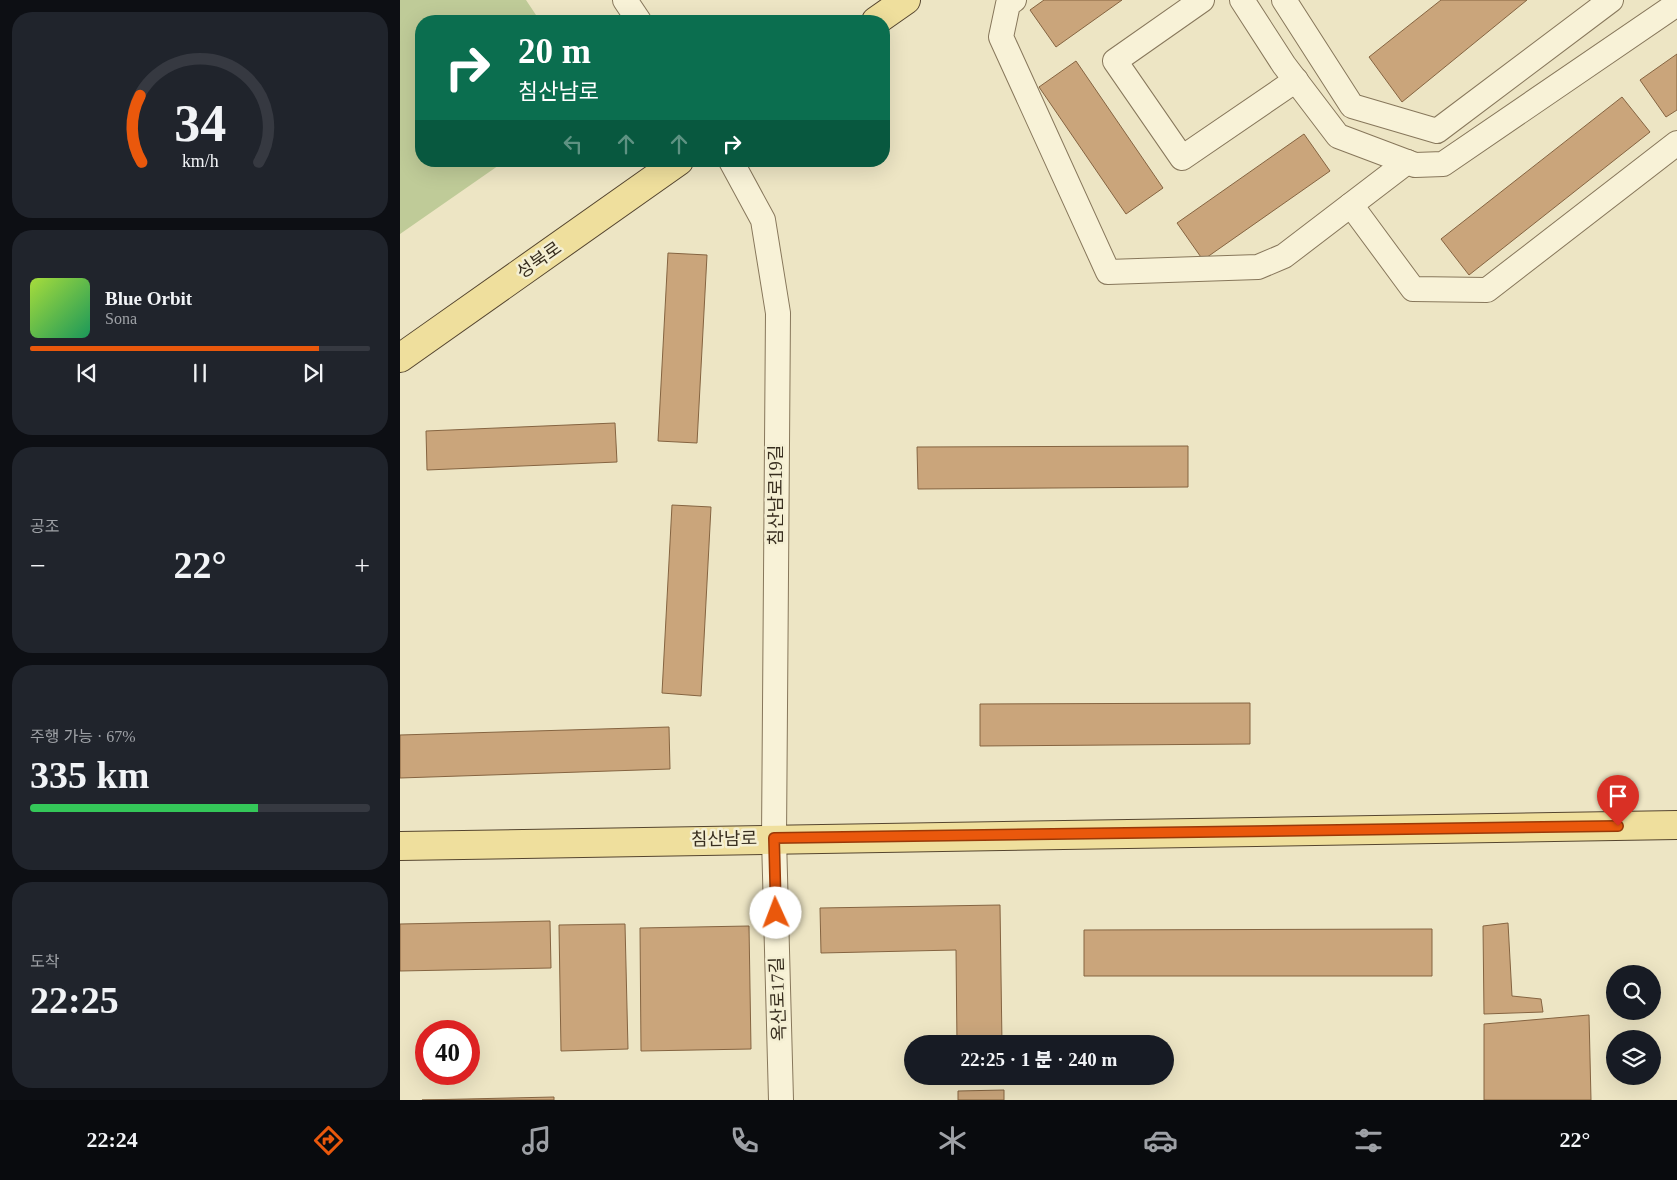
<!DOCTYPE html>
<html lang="ko">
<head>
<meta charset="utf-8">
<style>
	body { margin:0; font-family:"Times New Roman","Noto Sans KR",serif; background:#20242c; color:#f1f3f6; height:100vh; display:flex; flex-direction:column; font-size:19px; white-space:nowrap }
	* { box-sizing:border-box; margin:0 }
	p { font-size:16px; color:#9ea1a6 }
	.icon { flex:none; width:28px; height:28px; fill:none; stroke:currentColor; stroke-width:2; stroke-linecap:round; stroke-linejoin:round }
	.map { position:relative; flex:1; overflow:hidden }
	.drawer { display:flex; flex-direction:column; gap:12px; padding:12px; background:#0d0f14; width:400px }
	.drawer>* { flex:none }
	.guide { position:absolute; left:15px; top:15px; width:475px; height:152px; border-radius:20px; box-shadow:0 5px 20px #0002; background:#0b6e4f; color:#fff; overflow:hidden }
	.tools { position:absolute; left:1206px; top:965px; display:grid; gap:10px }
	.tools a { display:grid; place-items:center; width:55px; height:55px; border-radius:50%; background:#171b24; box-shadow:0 5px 20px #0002; font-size:25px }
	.speed { position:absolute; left:15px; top:1020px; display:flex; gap:10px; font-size:25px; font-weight:700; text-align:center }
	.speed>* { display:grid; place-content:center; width:65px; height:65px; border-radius:50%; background:#171b24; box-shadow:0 5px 20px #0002; line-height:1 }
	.speed .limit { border:8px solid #d22; background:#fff; color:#111 }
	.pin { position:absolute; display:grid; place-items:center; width:42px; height:42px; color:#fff; margin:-51px -21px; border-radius:50% 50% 50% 0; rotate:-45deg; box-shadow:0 0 5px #0007 }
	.pin .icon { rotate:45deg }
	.me { position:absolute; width:55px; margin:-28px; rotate:358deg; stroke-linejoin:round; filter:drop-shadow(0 0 4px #0008) }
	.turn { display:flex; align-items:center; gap:18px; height:105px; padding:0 20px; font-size:22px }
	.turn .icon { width:65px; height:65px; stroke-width:2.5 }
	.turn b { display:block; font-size:35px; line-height:42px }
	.lanes { display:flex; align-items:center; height:48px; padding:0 20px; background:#0003; justify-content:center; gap:25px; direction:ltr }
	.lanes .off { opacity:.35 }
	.big { font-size:38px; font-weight:800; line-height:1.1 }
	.drawer .tile { flex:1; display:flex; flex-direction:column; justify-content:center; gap:8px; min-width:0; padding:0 18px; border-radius:20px; background:#20242c }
	.drawer .dial { align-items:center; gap:0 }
	.dial svg { height:130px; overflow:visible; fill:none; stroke:#363941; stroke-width:7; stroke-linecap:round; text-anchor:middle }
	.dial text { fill:#f1f3f6; stroke:none }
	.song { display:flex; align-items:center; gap:15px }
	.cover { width:60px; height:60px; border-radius:8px; background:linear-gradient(135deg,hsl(80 70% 55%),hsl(150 70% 35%)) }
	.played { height:5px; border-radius:2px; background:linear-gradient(90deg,#ea580c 85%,#363941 85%) }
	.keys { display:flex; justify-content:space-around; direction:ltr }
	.heat { display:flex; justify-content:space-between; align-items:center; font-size:28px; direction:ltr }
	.charge { height:8px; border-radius:4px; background:linear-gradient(90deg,#34c759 67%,#363941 0) }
	.trip { position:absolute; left:504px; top:1035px; width:270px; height:50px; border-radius:25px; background:#171b24; box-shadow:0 5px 20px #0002; font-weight:800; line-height:50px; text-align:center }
	.menu { display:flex; height:80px; justify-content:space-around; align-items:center; background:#090b0e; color:#9ea1a6 }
	.menu .icon { width:35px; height:35px }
	.menu .current { color:#ea580c }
	.menu b { font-size:22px; color:#f1f3f6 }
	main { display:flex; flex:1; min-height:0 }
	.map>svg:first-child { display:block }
</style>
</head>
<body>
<main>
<section class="drawer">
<div class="tile dial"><svg viewBox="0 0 100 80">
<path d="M14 69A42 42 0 1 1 86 69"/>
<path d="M14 69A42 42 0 0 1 13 28" stroke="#ea580c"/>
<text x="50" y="56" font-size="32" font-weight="700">34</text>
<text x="50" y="72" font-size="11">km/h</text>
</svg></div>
<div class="tile">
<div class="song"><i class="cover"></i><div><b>Blue Orbit</b><p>Sona</p></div></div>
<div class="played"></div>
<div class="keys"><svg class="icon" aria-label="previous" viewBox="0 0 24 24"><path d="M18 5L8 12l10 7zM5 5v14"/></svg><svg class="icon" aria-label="pause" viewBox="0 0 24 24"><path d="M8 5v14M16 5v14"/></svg><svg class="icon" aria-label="next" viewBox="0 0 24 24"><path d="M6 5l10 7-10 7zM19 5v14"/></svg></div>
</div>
<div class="tile"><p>공조</p>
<div class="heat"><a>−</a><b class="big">22°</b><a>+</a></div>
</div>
<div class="tile"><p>주행 가능 · 67%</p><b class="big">335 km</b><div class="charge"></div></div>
<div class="tile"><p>도착</p><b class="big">22:25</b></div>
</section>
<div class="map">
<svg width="1277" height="1100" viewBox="0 0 1277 1100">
	<rect width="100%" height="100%" fill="#ede5c4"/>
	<!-- green -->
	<polygon fill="#bfcb98" points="0,0 126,0 140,21 21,21 21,161 105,161 0,234"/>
	<!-- building -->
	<g fill="#caa57b" stroke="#856441">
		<polygon points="644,0 722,0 656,47 630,10"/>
		<polygon points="1041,0 1127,0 1002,102 969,57"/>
		<polygon points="1277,54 1277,110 1266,117 1240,80"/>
		<polygon points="676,61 763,188 726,214 639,87"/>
		<polygon points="1222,97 1250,132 1069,275 1041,239"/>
		<polygon points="904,134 930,171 803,260 777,223"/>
		<polygon points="268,253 307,255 297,443 258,441"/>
		<polygon points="215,423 217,462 27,470 26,431"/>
		<polygon points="788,446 788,487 518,489 517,447"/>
		<polygon points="272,505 311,507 301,696 262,693"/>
		<polygon points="850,703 850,744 580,746 580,704"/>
		<polygon points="269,727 270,769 0,778 0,735"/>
		<polygon points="600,905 602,1044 557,1044 556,950 421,953 420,908"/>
		<polygon points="150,921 151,968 0,971 0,924"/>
		<polygon points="1108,923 1112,996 1141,999 1143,1012 1084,1014 1083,926"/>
		<polygon points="225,924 228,1049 161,1051 159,925"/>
		<polygon points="349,926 351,1049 241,1051 240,928"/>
		<polygon points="1032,929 1032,976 684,976 684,930"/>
		<polygon points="1189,1015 1191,1100 1084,1100 1084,1024"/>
		<polygon points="604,1090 604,1100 558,1100 558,1091"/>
		<polygon points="154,1097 154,1100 22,1100"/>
	</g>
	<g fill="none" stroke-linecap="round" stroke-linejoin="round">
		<!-- minor casing -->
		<g stroke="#87775b" stroke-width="26">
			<g id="minor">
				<polyline points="225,0 239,21"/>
				<polyline points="614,0 608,4 601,37 708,272 858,267 884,256 1007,162"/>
				<polyline points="802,0 715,61 782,158 896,80"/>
				<polyline points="842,0 884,65 938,136 1015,165 1043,164 1277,4"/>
				<polyline points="884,0 952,106 1037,131 1211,0"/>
				<polyline points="331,161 363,220 378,313 374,838 381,1100"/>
				<polyline points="951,205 1013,289 1087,290 1277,143"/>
			</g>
		</g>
		<!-- major casing -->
		<g stroke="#55452f" stroke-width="30">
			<g id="major">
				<polyline points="476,21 506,0"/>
				<polyline points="0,358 279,161"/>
				<polyline points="0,846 1277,825"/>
			</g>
		</g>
		<!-- minor -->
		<use href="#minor" stroke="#f8f2d7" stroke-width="24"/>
		<!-- major -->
		<use href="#major" stroke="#efdf9d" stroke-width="28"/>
	</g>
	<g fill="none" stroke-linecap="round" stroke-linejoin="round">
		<!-- route casing -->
		<g stroke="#983908" stroke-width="12">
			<polyline id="route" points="376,913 374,838 1218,826"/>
		</g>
		<!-- route -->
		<use href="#route" stroke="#ea580c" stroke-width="9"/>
	</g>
	<g text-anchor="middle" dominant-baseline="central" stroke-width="5" stroke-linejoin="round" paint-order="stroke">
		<!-- street labels -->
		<g font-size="18" fill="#372d1e" stroke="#f4efd3">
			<text transform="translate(139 260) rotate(-35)">성북로</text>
			<text transform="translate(376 495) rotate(-90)">침산남로19길</text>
			<text transform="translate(324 839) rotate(-1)">침산남로</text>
			<text transform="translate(378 999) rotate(-92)">옥산로17길</text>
		</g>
	</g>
</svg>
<div class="tools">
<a><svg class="icon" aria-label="search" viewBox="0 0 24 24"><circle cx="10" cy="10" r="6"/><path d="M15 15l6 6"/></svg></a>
<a><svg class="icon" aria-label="layers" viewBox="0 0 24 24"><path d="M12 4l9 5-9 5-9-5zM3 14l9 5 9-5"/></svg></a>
</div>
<div class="speed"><div class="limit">40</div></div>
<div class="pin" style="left:1218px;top:826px;background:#d93025"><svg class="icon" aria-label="arrive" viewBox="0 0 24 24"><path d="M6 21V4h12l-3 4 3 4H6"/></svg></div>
<svg class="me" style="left:376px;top:913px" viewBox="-20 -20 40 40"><circle r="19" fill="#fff"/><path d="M0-13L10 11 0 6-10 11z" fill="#ea580c"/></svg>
<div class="trip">22:25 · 1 분 · 240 m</div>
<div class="guide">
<div class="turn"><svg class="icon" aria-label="right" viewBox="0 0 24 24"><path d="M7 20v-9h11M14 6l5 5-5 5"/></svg><div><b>20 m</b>침산남로</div></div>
<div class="lanes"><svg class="icon off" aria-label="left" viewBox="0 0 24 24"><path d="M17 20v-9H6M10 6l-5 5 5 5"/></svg><svg class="icon off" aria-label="ahead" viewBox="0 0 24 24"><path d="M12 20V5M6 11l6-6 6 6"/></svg><svg class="icon off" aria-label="ahead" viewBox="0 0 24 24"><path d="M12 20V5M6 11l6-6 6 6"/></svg><svg class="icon" aria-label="right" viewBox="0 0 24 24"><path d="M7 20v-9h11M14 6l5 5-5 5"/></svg></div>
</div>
</div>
</main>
<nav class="menu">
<b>22:24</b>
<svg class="icon current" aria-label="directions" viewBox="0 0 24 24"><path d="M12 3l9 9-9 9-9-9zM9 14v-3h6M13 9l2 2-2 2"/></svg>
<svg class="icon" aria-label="music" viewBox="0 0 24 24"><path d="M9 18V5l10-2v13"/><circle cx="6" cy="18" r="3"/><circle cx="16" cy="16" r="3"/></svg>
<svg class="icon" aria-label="phone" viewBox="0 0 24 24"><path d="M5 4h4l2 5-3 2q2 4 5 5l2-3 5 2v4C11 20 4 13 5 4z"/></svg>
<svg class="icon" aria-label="climate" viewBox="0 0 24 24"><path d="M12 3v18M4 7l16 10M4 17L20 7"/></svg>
<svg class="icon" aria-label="car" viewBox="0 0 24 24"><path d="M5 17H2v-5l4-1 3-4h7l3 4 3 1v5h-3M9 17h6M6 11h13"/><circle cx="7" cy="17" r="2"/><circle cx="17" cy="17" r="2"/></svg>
<svg class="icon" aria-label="filters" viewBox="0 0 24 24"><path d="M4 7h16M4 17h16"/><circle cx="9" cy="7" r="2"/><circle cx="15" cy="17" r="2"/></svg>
<b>22°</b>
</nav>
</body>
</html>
